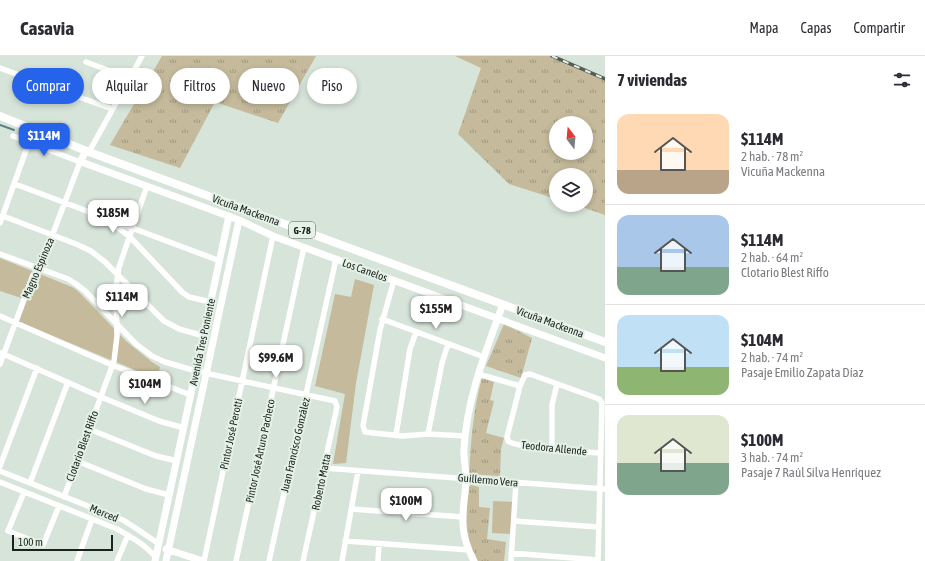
<!DOCTYPE html>
<html lang="es">
<meta charset="utf-8">
<style>
body{margin:0;font-family:"Asap Condensed",sans-serif;background:#f2f2f3;color:#2b2b33;height:100vh;display:flex;flex-direction:column;font-size:15px;white-space:nowrap}
*{box-sizing:border-box;margin:0}
p{font-size:13px;color:#7c7c81}
.icon{flex:none;width:22px;height:22px;fill:none;stroke:currentColor;stroke-width:2;stroke-linecap:round;stroke-linejoin:round}
.map{position:relative;flex:1;overflow:hidden}
.drawer{display:flex;flex-direction:column;background:#fff;width:320px}
.drawer>*{flex:none}
.guide{position:absolute;left:12px;top:12px;width:380px;height:36px;display:flex;gap:8px}
.needle{width:26px;rotate:344deg}
.tools{position:absolute;left:549px;top:60px;display:grid;gap:8px}
.tools a{display:grid;place-items:center;width:44px;height:44px;border-radius:50%;background:#fff;box-shadow:0 2px 6px #0003;font-size:20px}
.scale{position:absolute;left:12px;bottom:10px;width:101px;box-sizing:border-box;padding-left:4px;border:2px solid #1c211d;border-top:0;font-size:11px;line-height:14px;white-space:nowrap;color:#1c211d;-webkit-text-stroke:3px #e4f1e6;paint-order:stroke}
.price{position:absolute;translate:-50% -34px;padding:0 9px;border-radius:8px;background:#fff;color:#222;font-size:13px;line-height:26px;filter:drop-shadow(0 1px 2px #0008)}
.price::after{content:'';position:absolute;left:50%;top:24px;width:12px;height:9px;margin-left:-6px;background:inherit;clip-path:polygon(0 0,100% 0,50% 100%)}
.price.current{background:#2563eb;color:#fff}
ul{padding:0;list-style:none}
li{display:flex;align-items:center;gap:12px;height:100px;padding:0 12px}
li+li{border-top:1px solid #e1e1e2}
li span{display:grid;place-items:center;flex:none;width:112px;height:80px;border-radius:12px;color:#555}
li>.icon{margin-inline-start:auto}
span .icon{width:48px;height:48px;fill:#fffc;stroke-width:1}
li b{font-size:17px}
h2{display:flex;justify-content:space-between;align-items:center;height:48px;padding:0 12px;font-size:17px}
.pill{padding:0 14px;border-radius:18px;background:#fff;box-shadow:0 2px 6px #0003;font-size:14px;line-height:36px}
.pill.current{background:#2563eb;color:#fff}
header{display:flex;align-items:center;gap:24px;box-sizing:border-box;height:56px;padding:0 20px;background:#fff;border-bottom:1px solid #e1e1e2}
header strong{font-size:19px}
nav{display:flex;gap:22px;margin-inline-start:auto;font-size:14px}
main{display:flex;flex:1;min-height:0}
.map>svg:first-child{display:block}
.grass{fill:url(#grass-tufts);fill-rule:evenodd}
.park{fill:#c5ba9b}
.lines{fill:none;stroke-linecap:round;stroke-linejoin:round}
.stream{stroke:#588287;stroke-width:2}
.street{stroke:#fff;stroke-width:5.5}
.secondary{stroke:#fff;stroke-width:7}
.primary{stroke:#fff;stroke-width:8}
.rail-casing{stroke:#545b55;stroke-width:3.5}
.rail{stroke:#e4f1e6;stroke-width:2;stroke-dasharray:6;stroke-linecap:butt}
.labels{text-anchor:middle;stroke-width:4;stroke-linejoin:round;paint-order:stroke}
.shield{fill:#e4f1e6;stroke:#585f59;stroke-width:1}
.shield-label{font-size:10px;font-weight:bold;fill:#1c211d}
.street-label{font-size:11px;fill:#1c211d;stroke:#e4f1e6}
</style>
<header>
<strong>Casavia</strong>
<nav><a>Mapa</a><a>Capas</a><a>Compartir</a></nav>
</header>
<main>
<div class="map">
<svg width="605" height="505" viewBox="0 0 605 505">
<defs>
<pattern id="grass-tufts" width="24" height="20" patternUnits="userSpaceOnUse"><rect width="24" height="20" fill="#c5ba9b"/><path d="M3 7l-1-3M5 7V3M7 7l1-3M15 17l-1-3M17 17v-4M19 17l1-3" fill="none" stroke="#9f977e"/></pattern>
</defs>
<rect width="100%" height="100%" fill="#d7e4d9"/>
<path class="grass" d="M162,0H316L278,67L215,46L180,112L110,89Z
M455,0H550L605,24V159L576,149H586V119H556V143L509,128L458,78L481,12ZM556,67H586V97H556Z
M504,268L532,282L521,322L486,310Z
M482,322L494,326L490,344L494,345L486,377L504,382L501,393L500,420L469,418C471,386 473,353 482,322Z
M471,429L479,431V451L490,452L487,483L506,486L504,505H476L466,475L467,432Z"/>
<path class="park" d="M0,202L72,231L78,235L126,285L152,306L160,311L157,323L19,266L27,244L0,235Z
M355,223L374,229L356,327L346,407L333,408L345,338L315,330L335,238L351,241Z
M493,445L513,446L511,478L492,477Z"/>
<g class="lines">
<path class="stream" d="M0,69L14,74"/>
<path class="street" d="M86,6L129,22
M0,12L41,27
M65,36L112,53
M89,96L142,0
M15,128L220,205
M3,160L76,188L91,195L105,206L164,265L179,273L204,280
M0,167L29,86
M112,167L129,180L182,236L189,241L211,246
M0,198L68,223L76,228L85,235L136,288L152,300L165,306L196,315L335,345L337,351L303,505
M394,224L380,274L363,370L365,376L402,380L428,378L465,380
M102,253L117,249
M0,260L112,309L191,339
M382,263L484,301
M1,297L101,341L159,365L184,372
M0,308L33,219L40,212L80,106L13,80
M478,318L520,330
M89,373L156,400L177,405
M428,378L442,307L448,288
M396,379L410,293L416,276
M552,393V349L557,328
M77,405L146,433L169,439
M0,410L37,312
M324,412L605,433
M0,415L123,464L134,471L159,488
M0,426L117,473C131,481 146,489 156,502
M30,427L68,326
M24,436L8,475L43,489L59,450
M64,441L114,305L117,280L116,231L119,211L147,130
M351,453L463,461
M514,465L599,471
M345,485L469,494
M511,497L598,504
M77,505L92,463
M117,505L128,479
M204,505L273,180
M236,505L304,191
M269,505L336,203
M342,505L358,415
M378,505L379,488
M511,505L516,427
M598,505L602,347L599,343L530,318L525,319L520,330L507,381L508,385C518,393 584,396 601,397"/>
<path class="secondary" d="M86,95L80,106L84,107L239,164L273,180L605,302
M166,493L203,505
M155,505L229,160
M166,505L239,164
M474,505C467,492 462,476 463,461C463,448 466,435 466,422C466,412 463,402 464,392C467,341 486,295 503,248"/>
<path class="primary" d="M0,60L89,96L605,286"/>
<g class="rail-casing">
<path id="rail" d="M552,0L605,23"/>
</g>
<use href="#rail" class="rail"/>
</g>
<g class="labels">
<rect class="shield" x="289" y="166" width="26" height="16" rx="3"/>
<g class="shield-label">
<text x="302" y="178">G-78</text>
</g>
<g class="street-label">
<text transform="translate(246 154) rotate(20)" y="4">Vicuña Mackenna</text>
<text transform="translate(38 212) rotate(-67)" y="4">Magno Espinoza</text>
<text transform="translate(365 214) rotate(20)" y="4">Los Canelos</text>
<text transform="translate(550 266) rotate(20)" y="4">Vicuña Mackenna</text>
<text transform="translate(202 286) rotate(-78)" y="4">Avenida Tres Poniente</text>
<text transform="translate(231 378) rotate(-78)" y="4">Pintor José Perotti</text>
<text transform="translate(295 389) rotate(-77)" y="4">Juan Francisco González</text>
<text transform="translate(82 390) rotate(-70)" y="4">Clotario Blest Riffo</text>
<text transform="translate(554 392) rotate(6)" y="4">Teodora Allende</text>
<text transform="translate(260 395) rotate(-78)" y="4">Pintor José Arturo Pacheco</text>
<text transform="translate(488 424) rotate(5)" y="4">Guillermo Vera</text>
<text transform="translate(321 426) rotate(-78)" y="4">Roberto Matta</text>
<text transform="translate(104 457) rotate(22)" y="4">Merced</text>
</g>
</g>
</svg>
<div class="tools">
<a><svg class="needle" viewBox="-14 -14 28 28"><path d="M0-13l5 13h-10z" fill="#e53935"/><path d="M0 13l5-13h-10z" fill="#7c7c81"/></svg></a>
<a><svg class="icon" aria-label="layers" viewBox="0 0 24 24"><path d="M12 4l9 5-9 5-9-5zM3 14l9 5 9-5"/></svg></a>
</div>
<div class="scale">100 m</div>
<b class="price current" style="left:44px;top:101px">$114M</b>
<b class="price" style="left:113px;top:178px">$185M</b>
<b class="price" style="left:122px;top:262px">$114M</b>
<b class="price" style="left:436px;top:274px">$155M</b>
<b class="price" style="left:276px;top:323px">$99.6M</b>
<b class="price" style="left:145px;top:349px">$104M</b>
<b class="price" style="left:406px;top:466px">$100M</b>
<div class="guide">
<a class="pill current">Comprar</a>
<a class="pill">Alquilar</a>
<a class="pill">Filtros</a>
<a class="pill">Nuevo</a>
<a class="pill">Piso</a>
</div>
</div>
<section class="drawer">
<h2>7 viviendas<svg class="icon" aria-label="filters" viewBox="0 0 24 24"><path d="M4 7h16M4 17h16"/><circle cx="9" cy="7" r="2"/><circle cx="15" cy="17" r="2"/></svg></h2>
<ul>
<li><span style="background:linear-gradient(#ffd9b3 70%,#b9a48a 0)"><svg class="icon" aria-label="home" viewBox="0 0 24 24"><path d="M3 11l9-7 9 7M6 9v11h12V9"/></svg></span><div><b>$114M</b><p>2 hab. · 78 m²</p><p>Vicuña Mackenna</p></div></li>
<li><span style="background:linear-gradient(#a9c7e8 65%,#7fa58c 0)"><svg class="icon" aria-label="home" viewBox="0 0 24 24"><path d="M3 11l9-7 9 7M6 9v11h12V9"/></svg></span><div><b>$114M</b><p>2 hab. · 64 m²</p><p>Clotario Blest Riffo</p></div></li>
<li><span style="background:linear-gradient(#bfe0f5 65%,#8fb573 0)"><svg class="icon" aria-label="home" viewBox="0 0 24 24"><path d="M3 11l9-7 9 7M6 9v11h12V9"/></svg></span><div><b>$104M</b><p>2 hab. · 74 m²</p><p>Pasaje Emilio Zapata Díaz</p></div></li>
<li><span style="background:linear-gradient(#dfe7d0 60%,#7fa58c 0)"><svg class="icon" aria-label="home" viewBox="0 0 24 24"><path d="M3 11l9-7 9 7M6 9v11h12V9"/></svg></span><div><b>$100M</b><p>3 hab. · 74 m²</p><p>Pasaje 7 Raúl Silva Henríquez</p></div></li>
</ul>
</section>
</main>
